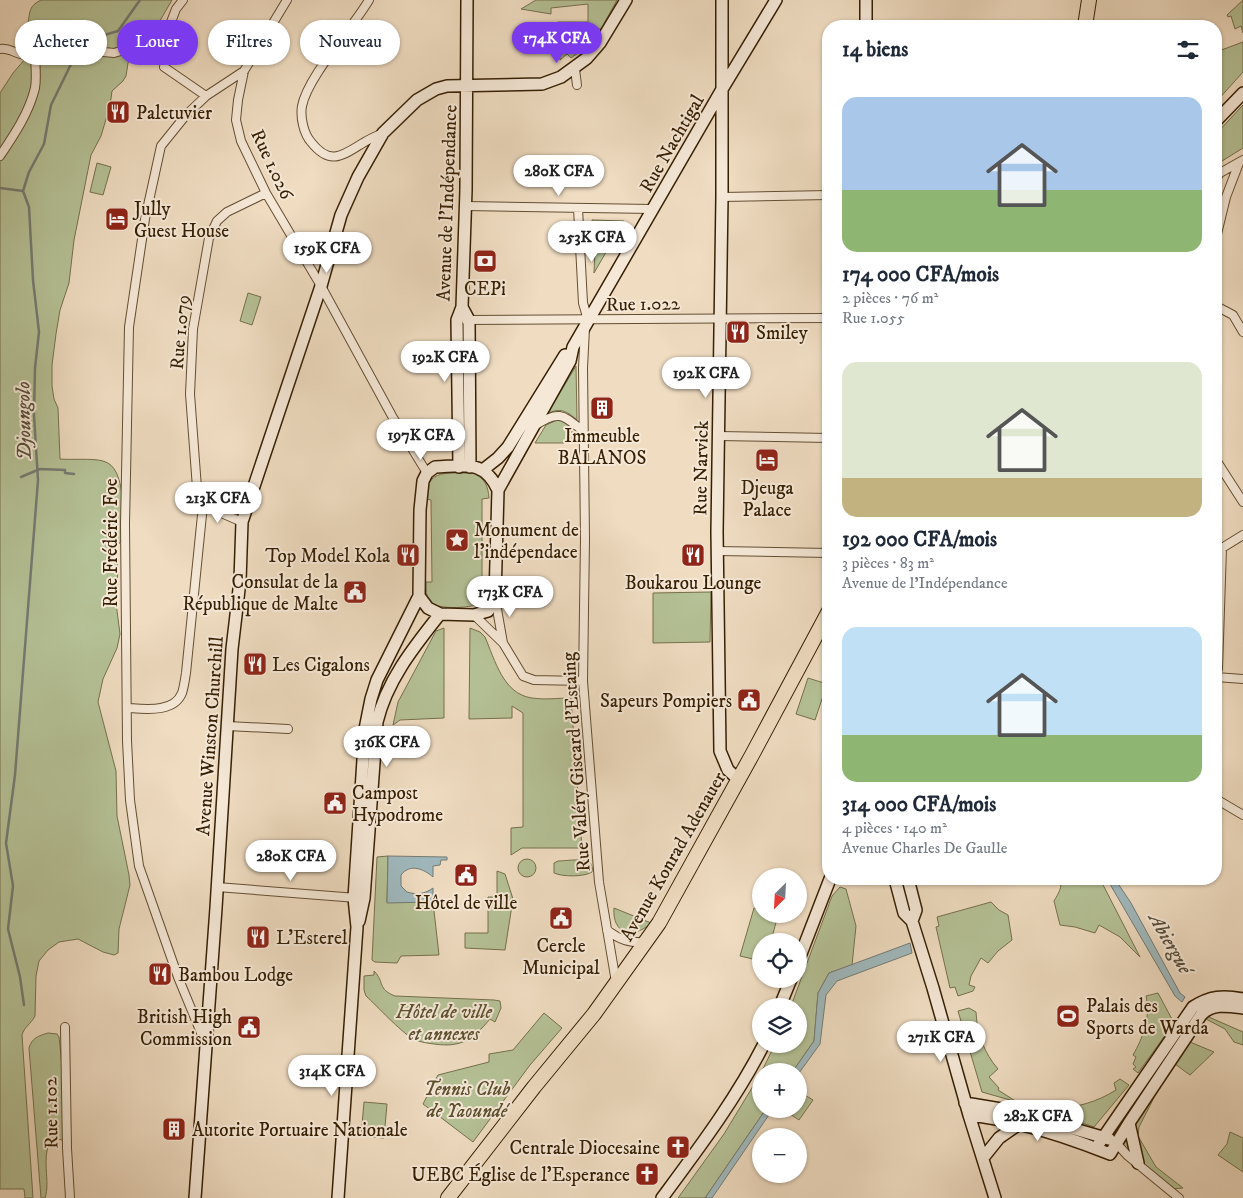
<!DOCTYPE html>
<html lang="fr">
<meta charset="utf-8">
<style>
body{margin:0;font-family:"IM FELL DW Pica",serif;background:#f2f2f3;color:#1f2937;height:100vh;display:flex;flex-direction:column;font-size:19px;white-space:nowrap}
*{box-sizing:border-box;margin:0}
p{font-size:16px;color:#747a83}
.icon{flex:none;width:28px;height:28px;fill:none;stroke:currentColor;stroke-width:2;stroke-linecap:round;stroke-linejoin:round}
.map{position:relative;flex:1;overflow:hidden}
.panel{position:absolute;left:822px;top:20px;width:400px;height:865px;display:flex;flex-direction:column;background:#fff;border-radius:20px;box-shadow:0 1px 4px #0004}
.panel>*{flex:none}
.banner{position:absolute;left:15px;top:20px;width:475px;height:45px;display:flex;gap:10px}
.needle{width:32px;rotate:204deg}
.controls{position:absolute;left:752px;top:868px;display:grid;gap:10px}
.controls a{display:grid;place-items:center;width:55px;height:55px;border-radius:50%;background:#fff;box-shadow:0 1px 4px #0004;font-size:25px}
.price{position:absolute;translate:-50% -42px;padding:0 11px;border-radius:18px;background:#fff;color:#222;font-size:16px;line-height:32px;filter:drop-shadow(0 1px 2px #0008)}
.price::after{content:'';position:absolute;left:50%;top:30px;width:15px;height:11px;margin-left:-8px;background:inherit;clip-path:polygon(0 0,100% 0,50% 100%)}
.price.current{background:#7c3aed;color:#fff}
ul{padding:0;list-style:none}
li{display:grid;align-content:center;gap:10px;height:265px;padding:0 20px}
li span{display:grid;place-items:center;height:155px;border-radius:15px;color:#555}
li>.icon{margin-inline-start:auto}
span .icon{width:90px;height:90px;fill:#fffc;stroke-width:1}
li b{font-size:21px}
h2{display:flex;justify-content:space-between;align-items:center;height:60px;padding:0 20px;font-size:21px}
.tag{padding:0 18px;border-radius:22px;background:#fff;box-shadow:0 1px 4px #0004;font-size:18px;line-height:45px}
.tag.current{background:#7c3aed;color:#fff}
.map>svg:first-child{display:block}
.green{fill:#b5c196;stroke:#76704c}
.water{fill:#9fb9be;stroke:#757b73}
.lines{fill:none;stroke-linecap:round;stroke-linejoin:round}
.stream{stroke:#757b73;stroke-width:2.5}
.street-casing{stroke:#644e32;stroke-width:10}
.secondary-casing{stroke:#361f03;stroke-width:14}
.highway-casing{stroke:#361f03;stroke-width:16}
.street{stroke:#f5e8d7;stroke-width:8}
.secondary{stroke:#f5e8d7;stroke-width:11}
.highway{stroke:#efdcc1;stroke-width:14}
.labels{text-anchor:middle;stroke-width:4;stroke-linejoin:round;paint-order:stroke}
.poi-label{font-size:19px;fill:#361f03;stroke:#f5e8d7;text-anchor:start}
.street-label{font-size:19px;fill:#361f03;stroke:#f5e8d7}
.park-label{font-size:19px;font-style:italic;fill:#5c502f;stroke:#f5e8d7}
.water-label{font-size:20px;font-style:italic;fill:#564d3b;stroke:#f5e8d7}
</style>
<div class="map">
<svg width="1243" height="1198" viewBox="0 0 1243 1198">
<rect width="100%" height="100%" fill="#efdcc1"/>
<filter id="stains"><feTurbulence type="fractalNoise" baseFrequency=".004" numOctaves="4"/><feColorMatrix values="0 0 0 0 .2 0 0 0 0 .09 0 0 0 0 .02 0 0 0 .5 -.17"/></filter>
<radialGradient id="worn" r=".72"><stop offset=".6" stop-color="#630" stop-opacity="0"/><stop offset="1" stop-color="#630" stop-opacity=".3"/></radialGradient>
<path class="green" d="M41,0H172L154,31L132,55L128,63L126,76L123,81L112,91L110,106L101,136L91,155L74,240L69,283L60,310L56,334L52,365V386L54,399L58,408L60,459C72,460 92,458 103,461C128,467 122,520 122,539C119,547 108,549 112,560L117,562L118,569L116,603L120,634L117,648L103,679L98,702L116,771L117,816L129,875L130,885L119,929L118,953L114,955L103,952L78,939L59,942L48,950L39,961L36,976L35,1016C31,1024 24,1027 22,1035L33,1198H25L24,1189H0V93L13,73L32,51L29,37L36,31L28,23C30,11 29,6 41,0Z
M536,0H617L601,29L588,27L559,29L555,27L556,23L558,22H588V4L551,8V14L521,9Z
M1243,0V33L1241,26L1235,29L1231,16L1228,17L1227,15Z
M567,34L597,36L592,43L571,58L567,54L560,60C559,50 556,39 567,34Z
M1243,42V72L1216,102V52Z
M1243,105V148L1222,161L1216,169V134Z
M97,163L111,167L103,195L90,192Z
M592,220L624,221L594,273L595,248Z
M248,293L261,297L252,325L240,321Z
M576,366L577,420C567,411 559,407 547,414Z
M557,420C570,420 573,432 574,443H535L546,425Z
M473,473C485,478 488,486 489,498L482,499V582H488C488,588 488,596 483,601C476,609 437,610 430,602C426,597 426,589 426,582H432L431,500L426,499C426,467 449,474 473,473Z
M711,592L710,642L653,643V593Z
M444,628V718L400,720L393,725L398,702L436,631Z
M470,628L480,632L485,637C495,660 503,694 532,698C545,700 559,698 571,698L582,848H522L511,855V828L523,827V713L512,706V718L469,719Z
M808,678L827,684L815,720L796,714Z
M388,856L387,902H433L439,955L401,956L397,963L375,962L372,960L377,857Z
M518 868a9 9 0 1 1 18 0a9 9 0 1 1-18 0Z
M558,861C568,861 596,855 592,872C584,877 563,877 554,873V863Z
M497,871L505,874L513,899L505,950L465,948V933H488V897H497Z
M1060,879H1100L1140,957L1120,937L1099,925L1095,933L1075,927L1060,925L1054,901C1058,894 1063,887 1060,879Z
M840,887L846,889L856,926L852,965L829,973L818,993L814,1041L793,1071H762L775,1044H799V1006H791L832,896Z
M991,902L999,910L1008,915L1012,940L998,951L988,963L981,958L971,976L969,985L975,987L973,991L958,996L955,987L950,988L936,927L939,926L937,917Z
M614,908L651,923C633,940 612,934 614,908Z
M754,908L761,910V914L778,915L771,941H761V961L740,956Z
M374,971C385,982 377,989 395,996L494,1000L500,1001L501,1008L495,1022L490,1019C473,1039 462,1048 434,1044C426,1043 419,1042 412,1038C401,1032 377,1006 366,996L364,990V976L374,975Z
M1158,993L1174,1023L1138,1073L1133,1069L1136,1067L1133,1064L1136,1057L1133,1055C1143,1038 1151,1016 1146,996Z
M969,1008L976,1012C977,1033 984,1053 998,1069L989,1077L999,1088L998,1090L1017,1102L982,1092L958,1011Z
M544,1013L562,1028L530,1065L473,1142L423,1104L438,1075L489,1062V1054L513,1050Z
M1202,1014L1243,1032V1045L1234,1042L1225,1029L1204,1018L1190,1037V1042L1214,1052L1190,1075L1175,1064L1162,1082L1139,1127L1138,1136L1156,1167L1183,1188L1170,1189L1117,1144Z
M48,1033L57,1034L59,1037L62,1066L64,1137L62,1140L52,1138C40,1157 51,1181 45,1198H41L29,1048C32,1038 38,1036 48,1033Z
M761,1073V1109H766L705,1198H678L724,1134Z
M1120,1079L1129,1085L1094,1127L1042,1109L1047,1101L1054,1102L1056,1109C1078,1107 1097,1102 1116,1090L1114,1083Z
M800,1092L813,1100L799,1120L787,1112L789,1109H799V1094Z
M364,1102L387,1104L384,1138L361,1136Z
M1230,1132L1243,1138V1172L1218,1155L1227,1144Z"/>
<path class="water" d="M388,856L447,857V860H441L440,865L433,866V877C424,869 410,863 401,875V886L407,892C417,895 425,894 433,888V902L387,903Z
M1107,879H1115L1131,903L1180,993L1185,997L1182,1002L1175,996Z
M910,943L912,953L837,981L826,995L820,1044L799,1073V1071H793L814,1041L818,993L829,973Z
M766,1109H773L712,1198H705Z"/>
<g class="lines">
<path class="stream" d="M0,188L23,191
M21,477L40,469L65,470V473L74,474
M24,1005L20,977L8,929L13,886L6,843L15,775L38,480L34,415L35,368L39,332L33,280L29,207L23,191L29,172L44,144L51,105L77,52L94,38L118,31L140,0"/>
<g class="street-casing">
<path id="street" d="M287,0L244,71L238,100L236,120L241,141L266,193L321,286L392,416L427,473
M369,0C352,29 308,76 302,106C300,118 304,134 311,142C330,166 342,156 363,143C369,139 376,136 383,133
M0,49C12,47 22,60 34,53C49,44 57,21 77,28L85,44L92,48L104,52L114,53L134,47H149L161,42L166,35L176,9L183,0
M164,67L206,96
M575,69L577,85
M0,156C14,135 29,113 35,88C37,77 35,64 35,53
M1216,179L1220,173L1243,160
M722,197L829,195
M466,206L652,209
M578,208L583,303L588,320
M1216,238L1226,197L1239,163
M1216,306L1233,315L1243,332
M466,320L829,318
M585,328L583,368L585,539L583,681L599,882L616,982
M536,425C560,409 564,416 583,431
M718,436L829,438
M1216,460L1243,502
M203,505L242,522
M717,551L829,553
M495,598L503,643
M474,615L503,643L523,676L534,680L583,681
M1218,669L1222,548L1243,535
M1216,677L1243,679
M128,708C145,709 174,713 182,693C184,687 185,679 186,673L203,505L197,488L190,394L193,329L209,238L217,221L227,212L266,193
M228,726L288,729
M1216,799L1243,815
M217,887L357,898
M607,930C620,940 629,943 646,942
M65,1027L67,1148L70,1198
M204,1040L178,977L139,866L130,800L127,741L125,524L129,327L145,219L161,146L186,115L206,96L244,71
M1117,1144L1128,1156L1179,1198"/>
</g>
<g class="secondary-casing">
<path id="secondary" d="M722,0V197L717,532L720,751L728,770L739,780
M866,0V26
M1216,121L1243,93
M462,307L469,320L470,467
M435,467C464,466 484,459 498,490L495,597L488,611L474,615L440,614L428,608L419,596L420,510L423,481L427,473Z
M459,467L457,320L462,307L466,190L467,0
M484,469L498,458L508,447L565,355
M498,490L570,361L573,347L721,91L776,0
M895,879L904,913L912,921L933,988L969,1115L995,1198
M908,879L916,910L912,921
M359,921L364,898L377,722C387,680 414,647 440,614
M799,959L830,879
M780,1006L791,979
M965,1103L1013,1111L1109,1139
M969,1115C1017,1120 1065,1136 1110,1154L1129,1123L1201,1015C1212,1003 1228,1006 1243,1008
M1129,1123L1138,1163
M1096,1148L1193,1007C1210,996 1223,995 1243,999
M983,1158L999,1138L1019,1124
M195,1198L216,908L232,649L240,581L242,522L321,286L341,215L358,177L383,133L417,100L436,89L447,86L542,84L561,77L587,58L600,43L626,0
M338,1198L357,927L354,898L365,729L371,699L377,680L419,596
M662,1198C699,1148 736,1099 764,1044"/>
</g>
<g class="highway-casing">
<path id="highway" d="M1085,26L1089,0
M448,1198L534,1087L594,1014L659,923L752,755L829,611"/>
</g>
<use href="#street" class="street"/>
<use href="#secondary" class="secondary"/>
<use href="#highway" class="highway"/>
</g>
<defs>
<g id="restaurant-square" transform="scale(1.25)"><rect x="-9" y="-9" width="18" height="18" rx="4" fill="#8f2418" stroke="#f5e8d7"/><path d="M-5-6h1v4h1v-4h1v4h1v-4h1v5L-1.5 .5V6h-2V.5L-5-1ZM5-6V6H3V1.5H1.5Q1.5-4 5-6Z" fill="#fff"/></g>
<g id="hotel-square" transform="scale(1.25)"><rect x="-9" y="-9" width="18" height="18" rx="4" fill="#8f2418" stroke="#f5e8d7"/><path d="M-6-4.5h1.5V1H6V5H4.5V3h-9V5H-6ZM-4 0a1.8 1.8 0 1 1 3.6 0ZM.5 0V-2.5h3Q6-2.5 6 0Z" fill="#fff"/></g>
<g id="bank-square" transform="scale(1.25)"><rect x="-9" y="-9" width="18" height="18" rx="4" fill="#8f2418" stroke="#f5e8d7"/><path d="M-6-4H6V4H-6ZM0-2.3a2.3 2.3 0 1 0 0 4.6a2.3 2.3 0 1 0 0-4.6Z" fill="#fff"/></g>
<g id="building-square" transform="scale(1.25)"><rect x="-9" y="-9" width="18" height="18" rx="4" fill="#8f2418" stroke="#f5e8d7"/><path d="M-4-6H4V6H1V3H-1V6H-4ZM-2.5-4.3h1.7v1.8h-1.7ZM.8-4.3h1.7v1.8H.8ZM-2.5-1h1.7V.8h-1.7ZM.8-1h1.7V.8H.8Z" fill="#fff"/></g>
<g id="sight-square" transform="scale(1.25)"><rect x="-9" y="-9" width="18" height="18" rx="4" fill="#8f2418" stroke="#f5e8d7"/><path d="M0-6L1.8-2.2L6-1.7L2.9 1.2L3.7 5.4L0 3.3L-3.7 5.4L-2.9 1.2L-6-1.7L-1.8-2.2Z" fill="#fff"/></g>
<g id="civic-square" transform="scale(1.25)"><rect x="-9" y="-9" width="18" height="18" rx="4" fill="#8f2418" stroke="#f5e8d7"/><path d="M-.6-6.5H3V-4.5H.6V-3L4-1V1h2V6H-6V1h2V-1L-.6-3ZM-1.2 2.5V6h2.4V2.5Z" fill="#fff"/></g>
<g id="stadium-square" transform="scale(1.25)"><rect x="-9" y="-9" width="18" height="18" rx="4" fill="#8f2418" stroke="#f5e8d7"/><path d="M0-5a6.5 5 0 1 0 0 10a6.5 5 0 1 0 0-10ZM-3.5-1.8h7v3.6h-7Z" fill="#fff"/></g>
<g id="church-square" transform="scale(1.25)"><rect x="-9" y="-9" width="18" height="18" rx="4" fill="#8f2418" stroke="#f5e8d7"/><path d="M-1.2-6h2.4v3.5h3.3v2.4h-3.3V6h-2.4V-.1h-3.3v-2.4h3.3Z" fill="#fff"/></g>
</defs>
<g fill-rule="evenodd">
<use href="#restaurant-square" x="118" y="112"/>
<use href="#hotel-square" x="117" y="219"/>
<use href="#bank-square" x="485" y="261"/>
<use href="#restaurant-square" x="738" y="332"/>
<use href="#building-square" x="602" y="408"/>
<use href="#hotel-square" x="767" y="460"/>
<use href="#sight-square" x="457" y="540"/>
<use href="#restaurant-square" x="408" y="555"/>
<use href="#restaurant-square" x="693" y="555"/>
<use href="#civic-square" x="355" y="592"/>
<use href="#restaurant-square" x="255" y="664"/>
<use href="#civic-square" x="749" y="700"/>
<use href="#civic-square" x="335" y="803"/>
<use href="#civic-square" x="466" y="875"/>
<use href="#civic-square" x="561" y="918"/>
<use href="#restaurant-square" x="258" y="937"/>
<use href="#restaurant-square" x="160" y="974"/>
<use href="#stadium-square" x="1068" y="1016"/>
<use href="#civic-square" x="249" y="1027"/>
<use href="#building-square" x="174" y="1129"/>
<use href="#church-square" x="678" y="1147"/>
<use href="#church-square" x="647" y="1174"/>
</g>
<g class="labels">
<g class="poi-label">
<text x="136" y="119">Paletuvier</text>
<text x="134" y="215">Jully<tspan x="134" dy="22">Guest House</tspan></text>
<text x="485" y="295" text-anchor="middle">CEPi</text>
<text x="756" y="339">Smiley</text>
<text x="602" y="442" text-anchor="middle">Immeuble<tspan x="602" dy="22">BALANOS</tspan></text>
<text x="767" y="494" text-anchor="middle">Djeuga<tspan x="767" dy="22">Palace</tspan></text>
<text x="474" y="536">Monument de<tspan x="474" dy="22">l'indépendace</tspan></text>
<text x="390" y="562" text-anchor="end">Top Model Kola</text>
<text x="338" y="588" text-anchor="end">Consulat de la<tspan x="338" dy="22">République de Malte</tspan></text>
<text x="693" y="589" text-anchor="middle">Boukarou Lounge</text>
<text x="272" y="671">Les Cigalons</text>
<text x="732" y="707" text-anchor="end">Sapeurs Pompiers</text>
<text x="352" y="799">Campost<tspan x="352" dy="22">Hypodrome</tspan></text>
<text x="466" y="909" text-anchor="middle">Hôtel de ville</text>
<text x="276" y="944">L'Esterel</text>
<text x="561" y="952" text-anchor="middle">Cercle<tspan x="561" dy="22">Municipal</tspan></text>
<text x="178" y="981">Bambou Lodge</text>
<text x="1086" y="1012">Palais des<tspan x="1086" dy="22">Sports de Warda</tspan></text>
<text x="232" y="1023" text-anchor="end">British High<tspan x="232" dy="22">Commission</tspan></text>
<text x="192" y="1136">Autorite Portuaire Nationale</text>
<text x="660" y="1154" text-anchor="end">Centrale Diocesaine</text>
<text x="630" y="1181" text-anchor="end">UEBC Église de l'Esperance</text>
</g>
<g class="street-label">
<text transform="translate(671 143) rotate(-60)" y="7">Rue Nachtigal</text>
<text transform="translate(273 164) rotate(65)" y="7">Rue 1.026</text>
<text transform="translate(446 203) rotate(-88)" y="7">Avenue de l'Indépendance</text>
<text transform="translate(643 303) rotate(-1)" y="7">Rue 1.022</text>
<text transform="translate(179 332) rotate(-85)" y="7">Rue 1.079</text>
<text transform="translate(700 468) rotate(-89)" y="7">Rue Narvick</text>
<text transform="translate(110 543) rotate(-90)" y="7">Rue Frédéric Foe</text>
<text transform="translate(209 736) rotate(-86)" y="7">Avenue Winston Churchill</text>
<text transform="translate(575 762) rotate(-94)" y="7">Rue Valéry Giscard d'Estaing</text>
<text transform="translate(672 856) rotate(-60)" y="7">Avenue Konrad Adenauer</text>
<text transform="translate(50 1113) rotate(-91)" y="7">Rue 1.102</text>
</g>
<g class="park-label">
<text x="444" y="1018">Hôtel de ville<tspan x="444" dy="22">et annexes</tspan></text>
<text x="467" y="1095">Tennis Club<tspan x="467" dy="22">de Yaoundé</tspan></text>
</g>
<g class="water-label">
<text transform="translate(23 421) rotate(-91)" y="7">Djoungolo</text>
<text transform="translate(1171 943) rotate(60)" y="7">Abiergué</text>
</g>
</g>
<rect width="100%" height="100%" filter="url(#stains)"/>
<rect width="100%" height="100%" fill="url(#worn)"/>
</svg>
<div class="controls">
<a><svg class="needle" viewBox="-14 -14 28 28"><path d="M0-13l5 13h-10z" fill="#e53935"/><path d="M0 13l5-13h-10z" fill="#747a83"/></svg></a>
<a><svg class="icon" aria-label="locate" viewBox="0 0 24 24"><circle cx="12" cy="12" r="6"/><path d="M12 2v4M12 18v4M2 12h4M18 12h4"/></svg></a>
<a><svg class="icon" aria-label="layers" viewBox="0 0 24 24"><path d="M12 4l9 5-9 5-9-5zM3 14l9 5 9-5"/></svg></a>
<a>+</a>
<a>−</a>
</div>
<b class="price current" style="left:557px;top:64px">174K CFA</b>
<b class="price" style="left:559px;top:197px">280K CFA</b>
<b class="price" style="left:592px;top:263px">253K CFA</b>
<b class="price" style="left:327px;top:274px">159K CFA</b>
<b class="price" style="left:445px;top:383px">192K CFA</b>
<b class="price" style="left:706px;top:399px">192K CFA</b>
<b class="price" style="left:421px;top:461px">197K CFA</b>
<b class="price" style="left:218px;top:524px">213K CFA</b>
<b class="price" style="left:510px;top:618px">173K CFA</b>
<b class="price" style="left:387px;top:768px">316K CFA</b>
<b class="price" style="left:291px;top:882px">280K CFA</b>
<b class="price" style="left:941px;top:1063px">271K CFA</b>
<b class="price" style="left:332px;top:1097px">314K CFA</b>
<b class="price" style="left:1038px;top:1142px">282K CFA</b>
<div class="banner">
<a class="tag">Acheter</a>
<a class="tag current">Louer</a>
<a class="tag">Filtres</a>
<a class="tag">Nouveau</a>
</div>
<section class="panel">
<h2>14 biens<svg class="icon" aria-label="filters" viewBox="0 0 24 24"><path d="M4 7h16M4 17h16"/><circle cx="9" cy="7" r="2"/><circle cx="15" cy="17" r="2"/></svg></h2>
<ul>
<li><span style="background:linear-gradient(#a9c7e8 60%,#8fb573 0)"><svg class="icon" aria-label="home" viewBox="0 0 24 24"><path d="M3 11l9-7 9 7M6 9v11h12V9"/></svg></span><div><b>174 000 CFA/mois</b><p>2 pièces · 76 m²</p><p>Rue 1.055</p></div></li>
<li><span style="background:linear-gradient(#dfe7d0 75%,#c2b280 0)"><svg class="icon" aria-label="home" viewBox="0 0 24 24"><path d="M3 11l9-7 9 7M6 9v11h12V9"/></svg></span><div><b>192 000 CFA/mois</b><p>3 pièces · 83 m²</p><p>Avenue de l'Indépendance</p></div></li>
<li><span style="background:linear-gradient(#bfe0f5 70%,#8fb573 0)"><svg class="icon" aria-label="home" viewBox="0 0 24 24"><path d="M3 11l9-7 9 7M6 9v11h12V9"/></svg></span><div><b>314 000 CFA/mois</b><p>4 pièces · 140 m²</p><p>Avenue Charles De Gaulle</p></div></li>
</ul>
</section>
</div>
